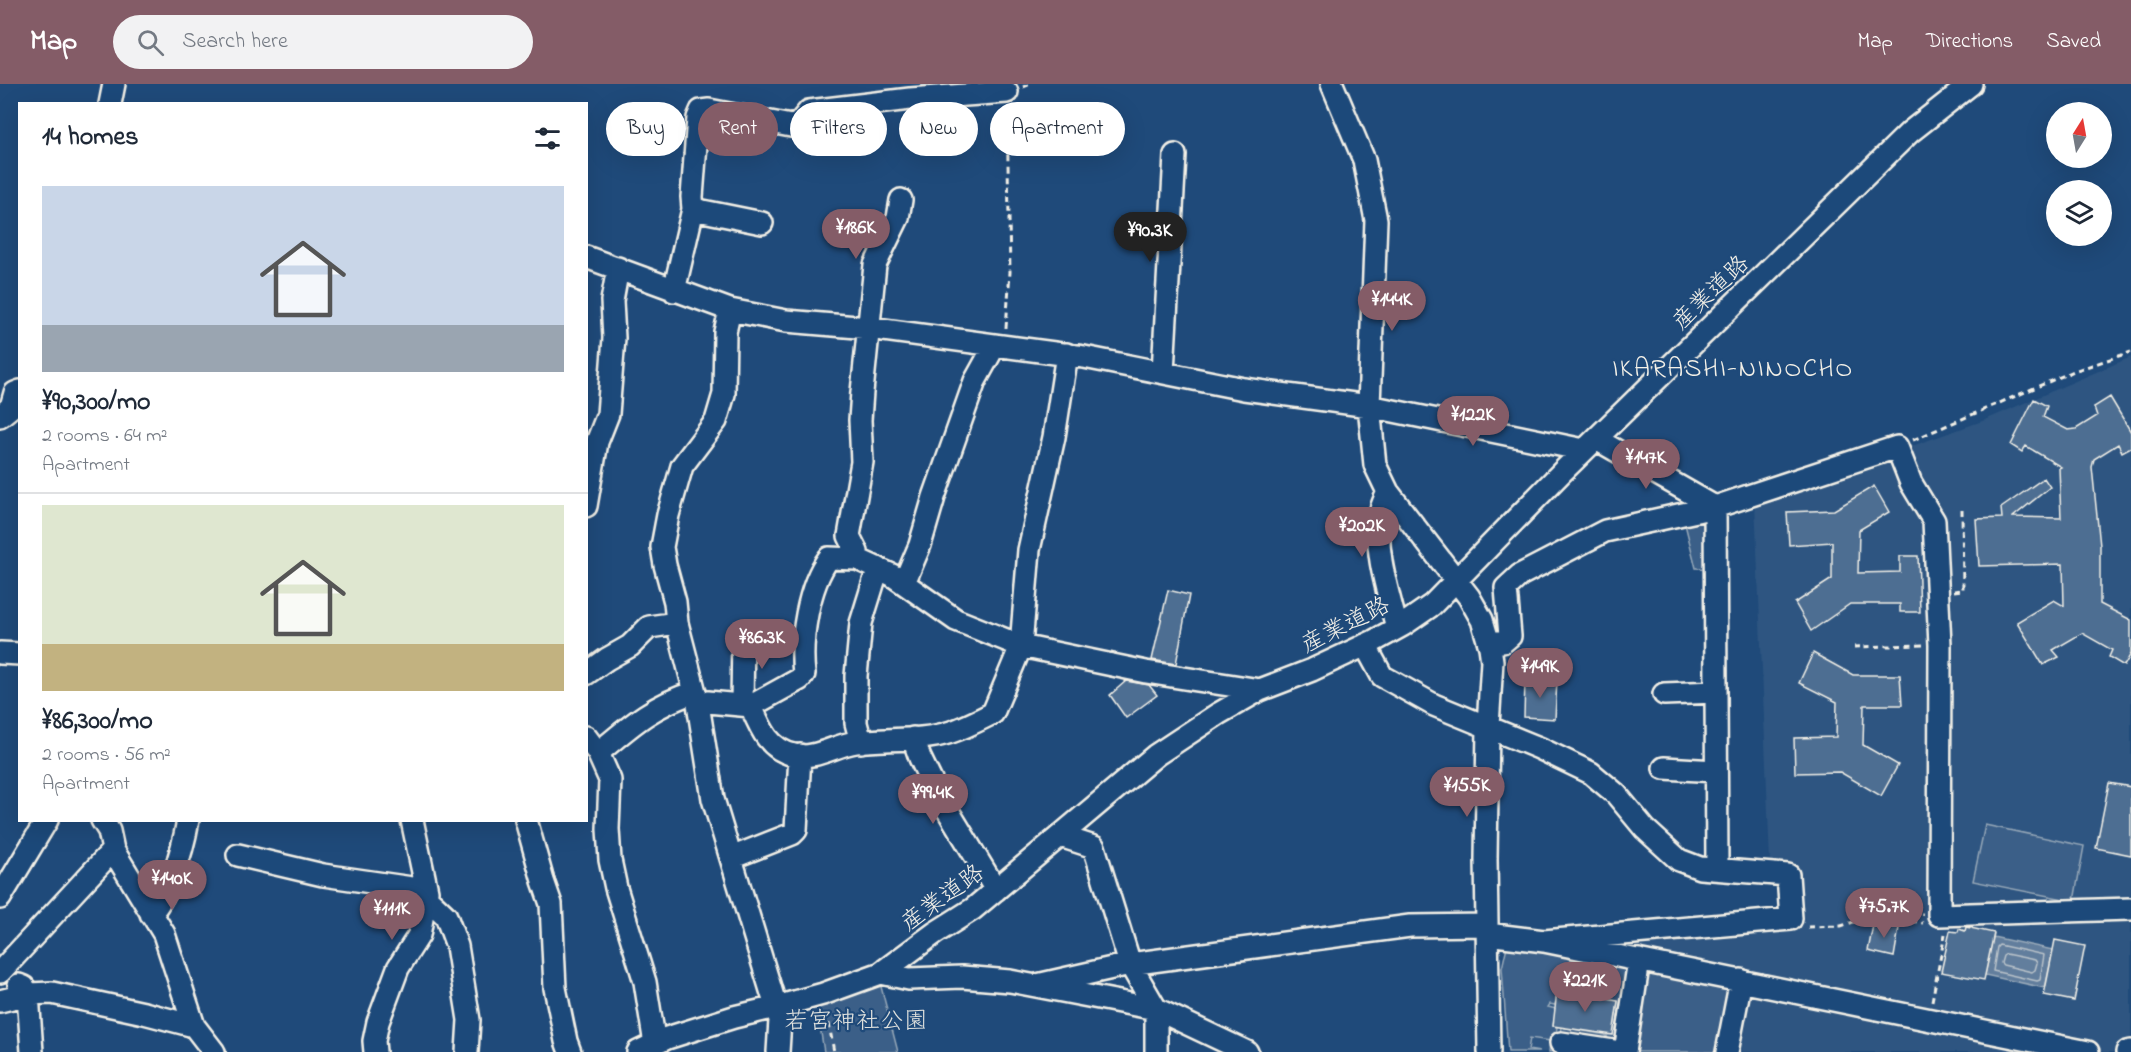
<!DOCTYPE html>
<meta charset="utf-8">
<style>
body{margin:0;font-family:"Indie Flower","Klee One",sans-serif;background:#f2f2f3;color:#1f2937;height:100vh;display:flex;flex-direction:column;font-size:22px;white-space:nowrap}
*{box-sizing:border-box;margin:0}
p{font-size:20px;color:#747a83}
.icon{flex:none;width:33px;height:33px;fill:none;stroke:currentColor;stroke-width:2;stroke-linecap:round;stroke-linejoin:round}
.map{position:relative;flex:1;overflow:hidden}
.side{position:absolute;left:18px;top:18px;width:570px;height:720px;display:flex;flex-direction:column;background:#fff;border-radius:0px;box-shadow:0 6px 24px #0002}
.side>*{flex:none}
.guide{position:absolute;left:606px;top:18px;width:570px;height:54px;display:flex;gap:12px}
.needle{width:39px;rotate:11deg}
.fabs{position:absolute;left:2046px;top:18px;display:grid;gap:12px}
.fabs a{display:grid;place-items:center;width:66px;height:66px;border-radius:50%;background:#fff;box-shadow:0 6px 24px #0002;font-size:30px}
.price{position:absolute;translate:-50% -51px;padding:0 14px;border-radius:21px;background:#845c67;color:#fff;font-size:20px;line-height:39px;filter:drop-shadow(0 2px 3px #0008)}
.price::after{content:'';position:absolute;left:50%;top:36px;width:18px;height:14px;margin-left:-9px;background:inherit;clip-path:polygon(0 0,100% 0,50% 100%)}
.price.selected{background:#222;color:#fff}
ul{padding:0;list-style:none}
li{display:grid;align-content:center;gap:12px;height:318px;padding:0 24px}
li+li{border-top:2px solid #e0e1e3}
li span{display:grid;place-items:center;height:186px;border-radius:0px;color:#555}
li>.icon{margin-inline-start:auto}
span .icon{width:108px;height:108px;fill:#fffc;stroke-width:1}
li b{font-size:26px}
h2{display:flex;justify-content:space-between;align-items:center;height:72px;padding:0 24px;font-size:26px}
.tag{padding:0 21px;border-radius:27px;background:#fff;box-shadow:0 6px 24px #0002;font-size:21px;line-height:54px}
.tag.selected{background:#845c67;color:#fff}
header{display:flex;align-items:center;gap:36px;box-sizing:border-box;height:84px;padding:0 30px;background:#845c67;color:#fff}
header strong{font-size:28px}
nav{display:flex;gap:33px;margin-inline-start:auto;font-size:21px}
.search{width:420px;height:54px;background:#f2f2f3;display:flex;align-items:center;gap:15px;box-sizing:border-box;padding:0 21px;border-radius:33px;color:#747a83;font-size:22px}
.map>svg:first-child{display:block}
.built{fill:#2d5581}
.green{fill:#3a5f88;stroke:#97a8b8;stroke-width:1.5;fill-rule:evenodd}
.water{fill:#627e9d;stroke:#9cacbb;stroke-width:1.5}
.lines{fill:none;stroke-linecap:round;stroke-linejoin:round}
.shore{stroke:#bac3ca;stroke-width:1.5}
.building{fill:#4d6e92;stroke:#f4f1e8;stroke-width:1.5}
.minor-casing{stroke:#f4f1e8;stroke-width:26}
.path{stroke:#f4f1e8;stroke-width:3;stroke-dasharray:6 4.5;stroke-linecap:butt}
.minor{stroke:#1f4a7a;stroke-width:21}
.labels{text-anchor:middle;stroke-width:4.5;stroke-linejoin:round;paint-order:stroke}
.street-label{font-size:24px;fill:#f4f1e8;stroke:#1f4a7a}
.park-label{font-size:24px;fill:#e1e2de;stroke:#1f4a7a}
.neighbourhood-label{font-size:26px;letter-spacing:1.5px;fill:#f4f1e8;stroke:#1f4a7a}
</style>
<header>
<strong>Map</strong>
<div class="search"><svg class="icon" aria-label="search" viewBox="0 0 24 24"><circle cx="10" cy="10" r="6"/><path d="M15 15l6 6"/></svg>Search here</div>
<nav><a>Map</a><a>Directions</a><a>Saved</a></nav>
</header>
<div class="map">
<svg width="2131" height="968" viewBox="0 0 2131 968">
<rect width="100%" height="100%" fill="#1f4a7a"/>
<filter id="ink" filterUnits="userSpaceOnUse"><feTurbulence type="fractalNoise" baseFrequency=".0167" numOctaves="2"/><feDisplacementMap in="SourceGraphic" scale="12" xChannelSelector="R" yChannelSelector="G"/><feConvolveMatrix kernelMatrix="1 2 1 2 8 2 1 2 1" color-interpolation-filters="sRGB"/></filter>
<g filter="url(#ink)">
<path class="built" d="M2131,273V968H1508L1502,884L1504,871L1798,841L1792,782L1770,778L1755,418L1985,336Z"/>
<path class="green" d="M1707,428L1711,485L1696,484L1683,432Z
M1985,741L2084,762L2074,817L1973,797Z
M1517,859L1729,901L1721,968H1549L1550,957L1530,954L1528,966L1540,968H1508L1502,884L1507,862ZM1558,907L1618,917L1613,951H1608L1606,954V951L1561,943L1560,949H1556L1557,943L1553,942L1556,925L1548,923L1550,920L1555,921Z
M879,895L898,968H824L816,916Z"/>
<path class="water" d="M1993,853L2053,866L2045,904L1985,891Z"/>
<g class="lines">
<path class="shore" d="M1999,861L2044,871L2040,896L2037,897L1993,887L1997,863Z
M2006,870L2035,876L2037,879L2035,886L2032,888L2003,881L2001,879L2003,872Z"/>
</g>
<path class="building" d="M2110,313L2131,348V363L2122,368L2118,360L2094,375L2092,383L2100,462V520L2131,536V570L2124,582L2109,573L2112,566L2082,549L2053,566L2059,573L2043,581L2017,538L2054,516L2064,522L2063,480L1979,482L1976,435L2002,434L2001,424L2044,394L2050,403L2013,433L2061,434L2059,384L2061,383L2026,362L2022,368L2011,361L2034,315L2047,322L2043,333L2068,346L2076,345L2097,332L2094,323Z
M1874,402L1889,428L1859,446L1858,489L1900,488V472H1918L1920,528H1900V520H1850L1811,547L1795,519L1832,495V458L1789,461L1787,428L1834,426Z
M1168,506L1189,511L1176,580L1152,576Z
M1813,569L1853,591H1900L1902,621H1864L1863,661L1898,681L1881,712L1840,688L1795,689L1794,654L1836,653L1837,618L1799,599Z
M1525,595L1557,596L1555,635L1524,633Z
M1126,597L1149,601L1157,611L1126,634L1110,611Z
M2109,699L2131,703V771L2096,764Z
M1900,838L1894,873L1868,867L1873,841Z
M1966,843L1994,849L1984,896L1941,888L1950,847L1958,848L1959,845L1965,847Z
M2055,856L2085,862L2074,917L2044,911Z
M1557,907L1618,917L1613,951L1553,942Z"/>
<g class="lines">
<g class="minor-casing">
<path id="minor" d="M1332,0L1364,76L1376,136L1369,322L1375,381L1388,408L1469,513L1482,536L1490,563L1492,577L1488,642L1486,775L1489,968
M110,20L114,0
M693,125L762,139
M586,173L730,226L786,237L869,244L1084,273L1244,305L1369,322L1584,366
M674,207L693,125L692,113L698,34L701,27L709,26L791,42L799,39L809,27L910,15L1007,8
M730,226L725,248L724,310L716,337L682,382L668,431L662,463L665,481L675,518L677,539L698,620L713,715L780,936L778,968
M1163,288L1175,71
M0,332L11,323L15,309L20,307
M1596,355L1715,423L1717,785
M1388,408C1385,415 1381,422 1380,430C1374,467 1388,508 1397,544
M586,422L597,358L608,330L614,254L612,217L618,184
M857,475V468L849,452L862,378L860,336L862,308L875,181L898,134L901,116
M904,499L920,461L934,413L975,297L995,261
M1489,558H1503L1510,552L1506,504L1520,491L1605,447L1715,423L1897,363L1911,399L1934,437L1940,561L1939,831L2131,825
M1365,561L1382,592L1434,621L1539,664L1591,689L1616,710L1645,745L1679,776L1700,784L1788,791L1791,835L1544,857
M0,569L20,570
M586,590L607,575L630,562L649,543L677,539
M1664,610L1716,608
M698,620L708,618L751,622L800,595L804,590C800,556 808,502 829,474L857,475L892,491L956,536L1021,562L1146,588L1260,606
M742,621L743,550
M751,622C760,643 768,665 794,671C815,676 835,661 856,658C887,654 921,658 951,648C966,643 979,636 993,629L1021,562L1029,466L1054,353L1067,270
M586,653L598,669L610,696L608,745L610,776L616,804L645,898L655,960
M913,654L920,674L936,707L996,806
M861,658L856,639V592L861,539L878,484
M598,669C631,641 653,621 695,608
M1664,684L1716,687
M102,736L109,747L113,766L164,850L194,942
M526,736L543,797L551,820L555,904L566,957L570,968
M1060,752L1094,763L1130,880L1156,925V968
M238,771L323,791L419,805L426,803
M731,774L792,750L796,746L800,671
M426,813L446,832L457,862L469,936L467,968
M0,814L47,736
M151,830C172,803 182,770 188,736
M1487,850L1544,857L2088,968
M0,888L113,766
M881,889L909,895L962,893L1010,897L1156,925L1247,968
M19,901L24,903L28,910L32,968
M1037,901L1130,880L1410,842L1487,841
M0,917L28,910L52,909L144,929L194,942L214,968
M1561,959L1620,968
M375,968L374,957L378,938L398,884L419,851L426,813L427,807L412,736
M638,968L667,954L734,933L776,923L823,910L881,889L935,849L973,825L1156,671L1218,630L1260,606L1312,586L1374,557L1403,541L1432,521L1562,388L1910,48L1971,0
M1625,968L1639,876
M1727,968L1741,896
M2127,968L2131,967"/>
</g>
<path class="path" d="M1023,3L1031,0
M1006,244L1010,188L1007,26
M1913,356L2074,287L2131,268
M1954,507L1963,506L1962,426
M1854,563L1923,561
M1885,840L1887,833L1923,839
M1808,843L1841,842L1884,828L1923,830
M1932,917L1945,850
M827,929L834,968"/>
<use href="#minor" class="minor"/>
</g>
</g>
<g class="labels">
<g class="street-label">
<text transform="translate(1710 208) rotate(-44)" y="8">産業道路</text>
<text transform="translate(1345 540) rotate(-27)" y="8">産業道路</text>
<text transform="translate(942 813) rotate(-36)" y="8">産業道路</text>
</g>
<g class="park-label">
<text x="856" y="944">若宮神社公園</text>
</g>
<g class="neighbourhood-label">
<text x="1733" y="292">IKARASHI-NINOCHO</text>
</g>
</g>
</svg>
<div class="fabs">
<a><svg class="needle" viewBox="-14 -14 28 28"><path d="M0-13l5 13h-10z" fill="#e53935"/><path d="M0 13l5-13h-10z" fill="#747a83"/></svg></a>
<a><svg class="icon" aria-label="layers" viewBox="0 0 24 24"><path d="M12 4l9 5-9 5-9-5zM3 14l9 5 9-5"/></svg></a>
</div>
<b class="price" style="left:856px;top:176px">¥186K</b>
<b class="price selected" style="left:1150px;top:179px">¥90.3K</b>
<b class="price" style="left:1392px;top:248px">¥144K</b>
<b class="price" style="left:1473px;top:363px">¥122K</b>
<b class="price" style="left:1646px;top:406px">¥147K</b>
<b class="price" style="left:1362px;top:474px">¥202K</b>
<b class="price" style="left:762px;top:586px">¥86.3K</b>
<b class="price" style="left:1540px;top:615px">¥149K</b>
<b class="price" style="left:1467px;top:734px">¥155K</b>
<b class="price" style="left:933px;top:741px">¥99.4K</b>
<b class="price" style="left:172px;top:827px">¥140K</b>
<b class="price" style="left:1884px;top:855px">¥75.7K</b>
<b class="price" style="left:392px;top:857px">¥111K</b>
<b class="price" style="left:1585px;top:929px">¥221K</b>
<div class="guide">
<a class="tag">Buy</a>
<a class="tag selected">Rent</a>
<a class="tag">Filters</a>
<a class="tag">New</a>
<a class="tag">Apartment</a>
</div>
<section class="side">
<h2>14 homes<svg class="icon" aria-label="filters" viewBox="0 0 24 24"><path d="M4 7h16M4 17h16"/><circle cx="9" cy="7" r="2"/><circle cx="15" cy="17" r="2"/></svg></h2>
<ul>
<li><span style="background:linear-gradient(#c9d6e8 75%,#9aa5b1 0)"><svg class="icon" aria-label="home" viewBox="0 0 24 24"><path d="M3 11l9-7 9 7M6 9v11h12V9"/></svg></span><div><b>¥90,300/mo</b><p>2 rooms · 64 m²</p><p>Apartment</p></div></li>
<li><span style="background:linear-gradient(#dfe7d0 75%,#c2b280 0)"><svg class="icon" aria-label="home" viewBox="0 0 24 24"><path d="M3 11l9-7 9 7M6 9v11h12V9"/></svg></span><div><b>¥86,300/mo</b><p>2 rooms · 56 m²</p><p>Apartment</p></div></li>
</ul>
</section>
</div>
